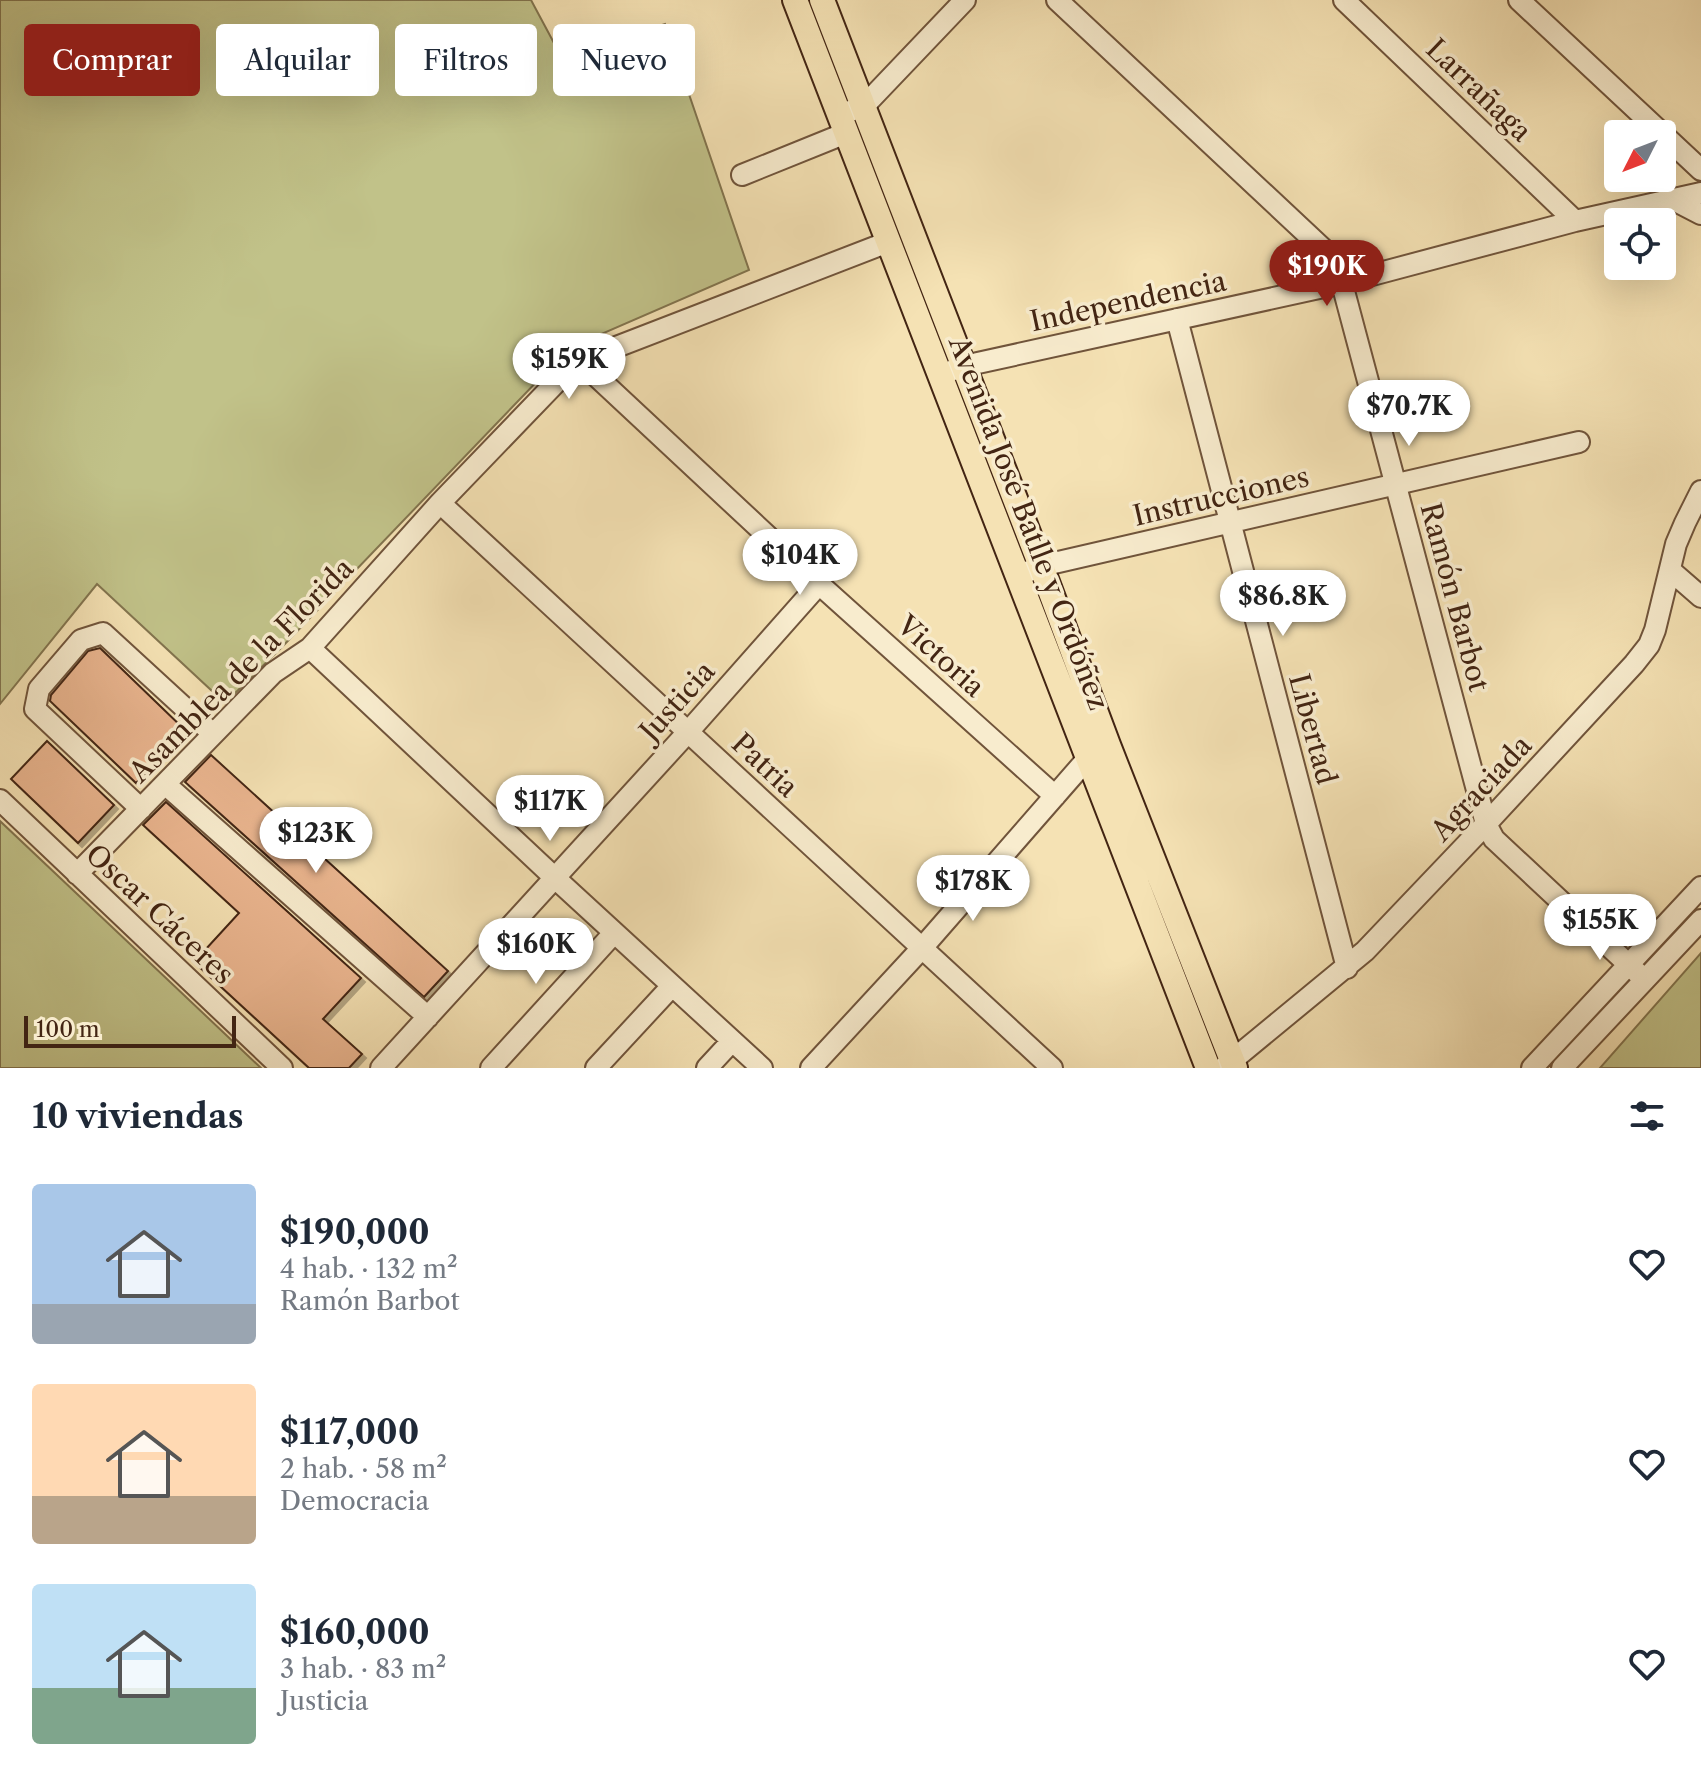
<!DOCTYPE html>
<html lang="es">
<meta charset="utf-8">
<style>
body{margin:0;font-family:"Libre Caslon Text",serif;background:#f6f6f7;color:#1f2937;height:100vh;display:flex;flex-direction:column;font-size:30px;white-space:nowrap}
*{box-sizing:border-box;margin:0}
p{font-size:26px;color:#747a83}
.icon{flex:none;width:44px;height:44px;fill:none;stroke:currentColor;stroke-width:2;stroke-linecap:round;stroke-linejoin:round}
.map{position:relative;height:1068px;overflow:hidden}
.sheet{display:flex;flex-direction:column;background:#fff;flex:1}
.sheet>*{flex:none}
.banner{position:absolute;left:24px;top:24px;width:800px;height:72px;display:flex;gap:16px}
.needle{width:52px;rotate:228deg}
.buttons{position:absolute;left:1604px;top:120px;display:grid;gap:16px}
.buttons a{display:grid;place-items:center;width:72px;height:72px;border-radius:8px;background:#fff;box-shadow:0 8px 32px #0002;font-size:40px}
.scale{position:absolute;left:24px;bottom:20px;width:212px;box-sizing:border-box;padding-left:8px;border:4px solid #432513;border-top:0;font-size:22px;line-height:28px;white-space:nowrap;color:#432513;-webkit-text-stroke:6px #f8ecce;paint-order:stroke}
.price{position:absolute;translate:-50% -68px;padding:0 18px;border-radius:28px;background:#fff;color:#222;font-size:26px;line-height:52px;filter:drop-shadow(0 2px 4px #0008)}
.price::after{content:'';position:absolute;left:50%;top:48px;width:24px;height:18px;margin-left:-12px;background:inherit;clip-path:polygon(0 0,100% 0,50% 100%)}
.price.selected{background:#8f2418;color:#fff}
ul{padding:0;list-style:none}
li{display:flex;align-items:center;gap:24px;height:200px;padding:0 32px}
li span{display:grid;place-items:center;flex:none;width:224px;height:160px;border-radius:8px;color:#555}
li>.icon{margin-inline-start:auto}
span .icon{width:96px;height:96px;fill:#fffc;stroke-width:1}
li b{font-size:34px}
h2{display:flex;justify-content:space-between;align-items:center;height:96px;padding:0 32px;font-size:34px}
.chip{padding:0 28px;border-radius:8px;background:#fff;box-shadow:0 8px 32px #0002;font-size:28px;line-height:72px}
.chip.selected{background:#8f2418;color:#fff}
.map>svg:first-child{display:block}
.green{fill:#c1c289;stroke:#82744e;stroke-width:2}
.building{fill:#eab58f;stroke:#432513;stroke-width:2;filter:url(#shadow)}
.lines{fill:none;stroke-linecap:round;stroke-linejoin:round}
.minor-casing{stroke:#70543b;stroke-width:24}
.major-casing{stroke:#432513;stroke-width:28}
.minor{stroke:#f8ecce;stroke-width:20}
.major{stroke:#f5e2b4;stroke-width:24}
.labels{text-anchor:middle;stroke-width:7;stroke-linejoin:round;paint-order:stroke}
.street-label{font-size:28px;fill:#432513;stroke:#f8ecce}
</style>
<div class="map">
<svg width="1701" height="1068" viewBox="0 0 1701 1068">
<defs>
<filter id="shadow"><feDropShadow dx="4" dy="4" stdDeviation="0" flood-color="#0004"/></filter>
</defs>
<rect width="100%" height="100%" fill="#f5e2b4"/>
<filter id="stains"><feTurbulence type="fractalNoise" baseFrequency=".0025" numOctaves="4"/><feColorMatrix values="0 0 0 0 .2 0 0 0 0 .09 0 0 0 0 .02 0 0 0 .5 -.17"/></filter>
<radialGradient id="worn" r=".72"><stop offset=".6" stop-color="#630" stop-opacity="0"/><stop offset="1" stop-color="#630" stop-opacity=".3"/></radialGradient>
<path class="green" d="M0,0H531L562,58L665,24L749,270L569,348L282,647L225,703L97,584L0,704Z
M0,821L261,1068H0Z
M1701,953V1068H1600Z"/>
<path class="building" d="M100,648L186,731L136,783L50,701L51,695L88,651Z
M47,741L114,805L78,843L11,779Z
M211,755L448,971L424,997L185,782Z
M166,802L361,978L323,1019L362,1054L349,1068H309L194,962L239,913L143,825Z"/>
<g class="lines">
<g class="minor-casing">
<path id="minor" d="M1057,0L1336,261L1486,824L1494,839L1644,979
M1344,0L1575,221
M1519,0L1701,170
M850,111L863,107L965,0
M742,175L846,133
M1672,199L1701,214
M1177,319L1347,968
M580,361L819,584L1055,796
M940,375L964,366L1342,283L1575,221L1701,193
M440,503L1052,1068
M1670,570L1701,597
M1027,572L1041,566L1579,442
M310,648L555,878L762,1068
M165,784L428,1017
M0,800L282,1068
M141,809L35,709L39,689L81,640L103,633L213,734
M77,874L273,673L310,648L440,503L570,368L580,361L888,242
M381,1068L688,732L819,584
M491,1068L614,933
M596,1068L672,986
M707,1068L732,1041
M811,1068L922,948L1088,758L1098,752
M1223,1068L1365,951L1486,824L1634,664L1649,645L1655,630L1676,544L1685,523L1701,491
M1532,1068L1701,887
M1562,1068L1701,920"/>
</g>
<g class="major-casing">
<path id="major" d="M795,0L1208,1068
M822,0L1041,566L1108,745L1235,1068"/>
</g>
<use href="#minor" class="minor"/>
<use href="#major" class="major"/>
</g>
<g class="labels">
<g class="street-label">
<text transform="translate(1479 90) rotate(44)" y="10">Larrañaga</text>
<text transform="translate(1128 301) rotate(-12)" y="10">Independencia</text>
<text transform="translate(1221 496) rotate(-13)" y="10">Instrucciones</text>
<text transform="translate(1029 523) rotate(69)" y="10">Avenida José Batlle y Ordóñez</text>
<text transform="translate(1455 597) rotate(75)" y="10">Ramón Barbot</text>
<text transform="translate(941 656) rotate(42)" y="10">Victoria</text>
<text transform="translate(241 670) rotate(-45)" y="10">Asamblea de la Florida</text>
<text transform="translate(677 701) rotate(-48)" y="10">Justicia</text>
<text transform="translate(1313 729) rotate(75)" y="10">Libertad</text>
<text transform="translate(765 765) rotate(43)" y="10">Patria</text>
<text transform="translate(1481 788) rotate(-47)" y="10">Agraciada</text>
<text transform="translate(160 914) rotate(43)" y="10">Oscar Cáceres</text>
</g>
</g>
<rect width="100%" height="100%" filter="url(#stains)"/>
<rect width="100%" height="100%" fill="url(#worn)"/>
</svg>
<div class="buttons">
<a><svg class="needle" viewBox="-14 -14 28 28"><path d="M0-13l5 13h-10z" fill="#e53935"/><path d="M0 13l5-13h-10z" fill="#747a83"/></svg></a>
<a><svg class="icon" aria-label="locate" viewBox="0 0 24 24"><circle cx="12" cy="12" r="6"/><path d="M12 2v4M12 18v4M2 12h4M18 12h4"/></svg></a>
</div>
<div class="scale">100 m</div>
<b class="price selected" style="left:1327px;top:308px">$190K</b>
<b class="price" style="left:569px;top:401px">$159K</b>
<b class="price" style="left:1409px;top:448px">$70.7K</b>
<b class="price" style="left:800px;top:597px">$104K</b>
<b class="price" style="left:1283px;top:638px">$86.8K</b>
<b class="price" style="left:550px;top:843px">$117K</b>
<b class="price" style="left:316px;top:875px">$123K</b>
<b class="price" style="left:973px;top:923px">$178K</b>
<b class="price" style="left:1600px;top:962px">$155K</b>
<b class="price" style="left:536px;top:986px">$160K</b>
<div class="banner">
<a class="chip selected">Comprar</a>
<a class="chip">Alquilar</a>
<a class="chip">Filtros</a>
<a class="chip">Nuevo</a>
</div>
</div>
<section class="sheet">
<h2>10 viviendas<svg class="icon" aria-label="filters" viewBox="0 0 24 24"><path d="M4 7h16M4 17h16"/><circle cx="9" cy="7" r="2"/><circle cx="15" cy="17" r="2"/></svg></h2>
<ul>
<li><span style="background:linear-gradient(#a9c7e8 75%,#9aa5b1 0)"><svg class="icon" aria-label="home" viewBox="0 0 24 24"><path d="M3 11l9-7 9 7M6 9v11h12V9"/></svg></span><div><b>$190,000</b><p>4 hab. · 132 m²</p><p>Ramón Barbot</p></div><svg class="icon" aria-label="heart" viewBox="0 0 24 24"><path d="M12 20l-8-8c-3-5 5-10 8-4 3-6 11-1 8 4z"/></svg></li>
<li><span style="background:linear-gradient(#ffd9b3 70%,#b9a48a 0)"><svg class="icon" aria-label="home" viewBox="0 0 24 24"><path d="M3 11l9-7 9 7M6 9v11h12V9"/></svg></span><div><b>$117,000</b><p>2 hab. · 58 m²</p><p>Democracia</p></div><svg class="icon" aria-label="heart" viewBox="0 0 24 24"><path d="M12 20l-8-8c-3-5 5-10 8-4 3-6 11-1 8 4z"/></svg></li>
<li><span style="background:linear-gradient(#bfe0f5 65%,#7fa58c 0)"><svg class="icon" aria-label="home" viewBox="0 0 24 24"><path d="M3 11l9-7 9 7M6 9v11h12V9"/></svg></span><div><b>$160,000</b><p>3 hab. · 83 m²</p><p>Justicia</p></div><svg class="icon" aria-label="heart" viewBox="0 0 24 24"><path d="M12 20l-8-8c-3-5 5-10 8-4 3-6 11-1 8 4z"/></svg></li>
</ul>
</section>
